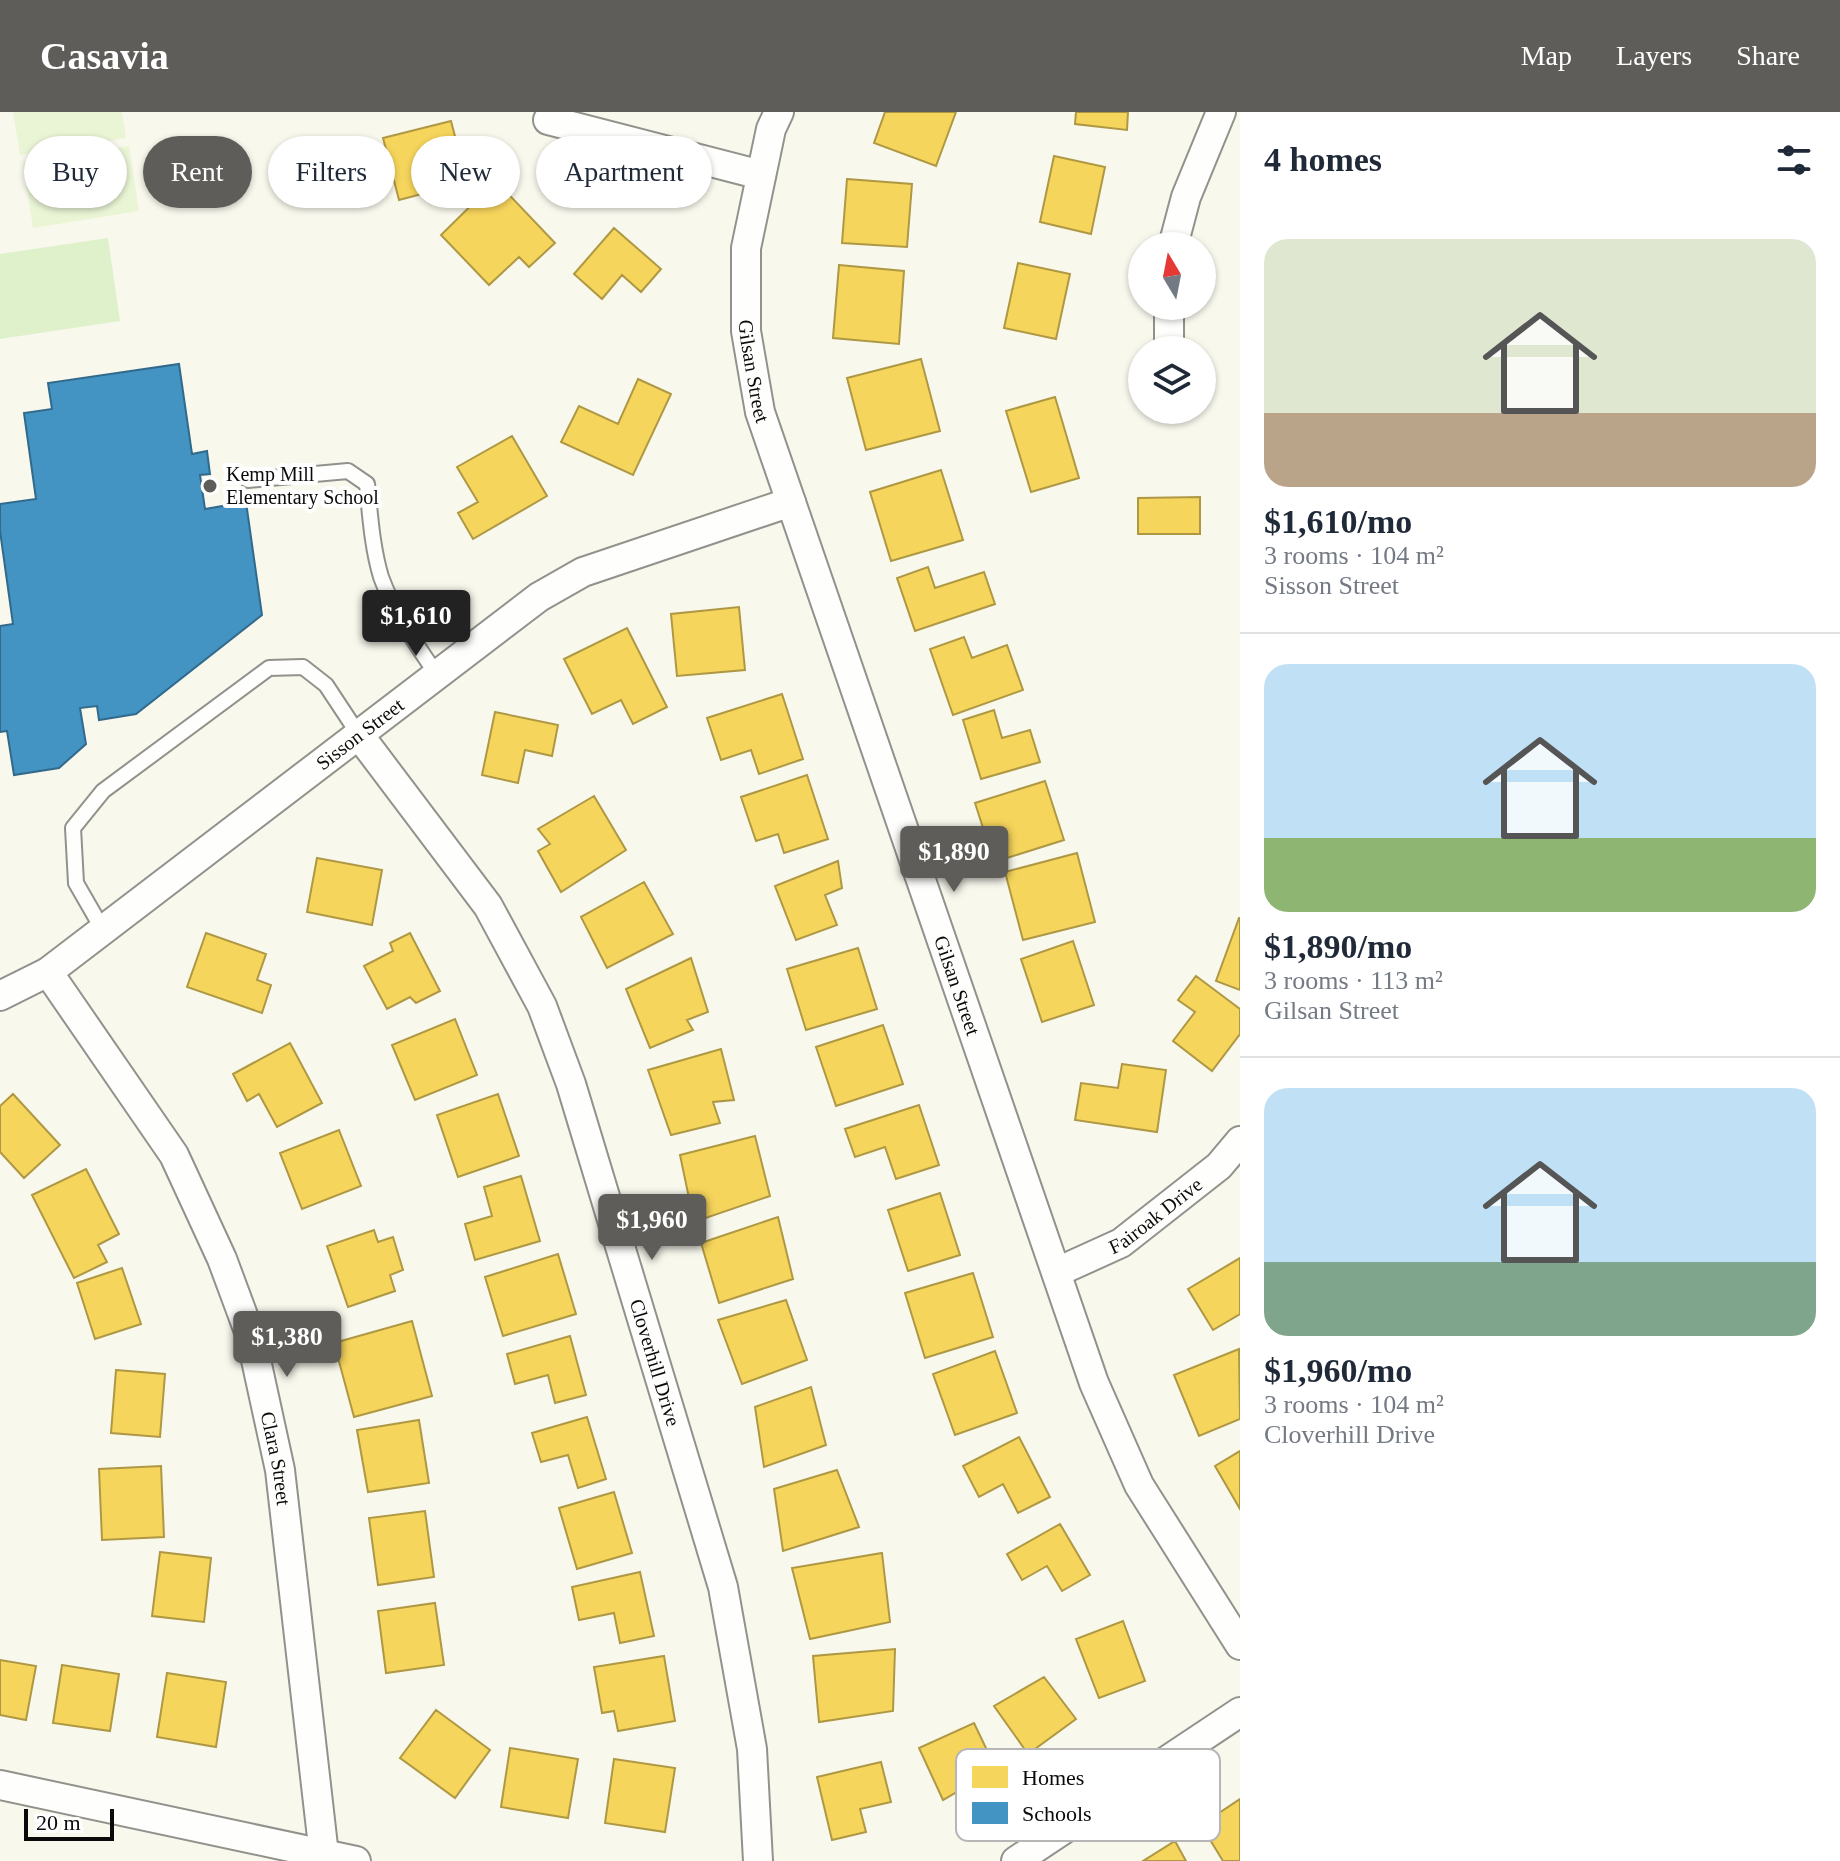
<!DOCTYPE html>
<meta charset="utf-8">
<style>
body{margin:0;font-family:"Times New Roman",serif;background:#f6f6f7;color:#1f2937;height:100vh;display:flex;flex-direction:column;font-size:30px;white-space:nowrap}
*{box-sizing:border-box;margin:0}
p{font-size:26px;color:#747a83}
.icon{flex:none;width:44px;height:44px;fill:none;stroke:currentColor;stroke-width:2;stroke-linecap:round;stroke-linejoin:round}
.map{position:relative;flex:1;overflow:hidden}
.sheet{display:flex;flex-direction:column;background:#fff;width:600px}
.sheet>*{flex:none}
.banner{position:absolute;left:24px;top:24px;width:760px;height:72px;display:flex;gap:16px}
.needle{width:52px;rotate:350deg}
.tools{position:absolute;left:1128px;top:120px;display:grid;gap:16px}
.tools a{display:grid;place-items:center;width:88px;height:88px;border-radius:50%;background:#fff;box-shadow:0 2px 6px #0004;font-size:40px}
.scale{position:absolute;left:24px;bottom:20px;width:90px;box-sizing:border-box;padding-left:8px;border:4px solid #0a0a0a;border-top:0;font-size:22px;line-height:28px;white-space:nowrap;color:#0a0a0a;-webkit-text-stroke:6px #fff;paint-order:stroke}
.price{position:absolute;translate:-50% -68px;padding:0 18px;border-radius:8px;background:#5e5d59;color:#fff;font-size:26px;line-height:52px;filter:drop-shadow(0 2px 4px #0008)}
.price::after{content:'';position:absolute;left:50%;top:48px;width:24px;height:18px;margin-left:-12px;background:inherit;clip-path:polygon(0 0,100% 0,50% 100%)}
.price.active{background:#222;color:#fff}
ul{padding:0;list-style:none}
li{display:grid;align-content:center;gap:16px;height:424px;padding:0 24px}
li+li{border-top:2px solid #e0e1e3}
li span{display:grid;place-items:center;height:248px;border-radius:24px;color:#555}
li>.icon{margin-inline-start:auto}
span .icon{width:144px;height:144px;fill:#fffc;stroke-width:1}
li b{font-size:34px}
h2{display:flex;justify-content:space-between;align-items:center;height:96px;padding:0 24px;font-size:34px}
.tag{padding:0 28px;border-radius:36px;background:#fff;box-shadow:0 2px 6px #0004;font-size:28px;line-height:72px}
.tag.active{background:#5e5d59;color:#fff}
header{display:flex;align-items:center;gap:48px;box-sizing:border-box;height:112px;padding:0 40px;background:#5e5d59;color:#fff}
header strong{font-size:38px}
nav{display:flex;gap:44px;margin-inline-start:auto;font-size:28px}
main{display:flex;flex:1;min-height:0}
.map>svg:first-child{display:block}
.green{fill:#def1cb}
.pitch{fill:#e9f5d5}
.homes{fill:#f6d55c;stroke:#af9843;stroke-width:2}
.schools{fill:#4393c3;stroke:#326a8c;stroke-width:2}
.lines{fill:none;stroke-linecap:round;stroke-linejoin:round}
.lane-casing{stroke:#92918c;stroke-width:18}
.street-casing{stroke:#92918c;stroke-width:32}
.lane{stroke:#fefefc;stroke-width:14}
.street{stroke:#fefefc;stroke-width:28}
.poi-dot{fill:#5e5d59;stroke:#fff;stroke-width:3}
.labels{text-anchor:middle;stroke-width:8;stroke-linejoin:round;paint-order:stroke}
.street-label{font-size:20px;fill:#0a0a0a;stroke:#fff}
.poi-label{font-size:20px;fill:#0a0a0a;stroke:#fff;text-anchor:start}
.key{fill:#fff;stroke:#b6b6b6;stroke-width:2}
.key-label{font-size:22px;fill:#0a0a0a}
</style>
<header>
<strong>Casavia</strong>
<nav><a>Map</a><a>Layers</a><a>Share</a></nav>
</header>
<main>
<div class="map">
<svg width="1240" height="1749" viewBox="0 0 1240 1749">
<rect width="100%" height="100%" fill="#f9f8ed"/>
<path class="green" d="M108,126L120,209L0,227V142Z"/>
<path class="pitch" d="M13,0H122L126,26L20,43Z
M129,34L139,99L33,116L23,51Z"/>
<path class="homes" d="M885,0H956L936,54L874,31Z
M1076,0H1128L1127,18L1075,12Z
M451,9L467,70L399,88L383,26Z
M1054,44L1105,55L1091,122L1040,110Z
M847,67L912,72L907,135L842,131Z
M496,69L555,131L529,155L519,145L489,173L441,123Z
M614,116L661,157L641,180L622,163L602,187L574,162Z
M1018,151L1070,162L1056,227L1004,216Z
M839,153L904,159L899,232L833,226Z
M921,247L940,319L866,338L847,266Z
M638,267L671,282L633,363L561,330L579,294L618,312Z
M1055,285L1079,366L1031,380L1006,299Z
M512,324L547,384L473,427L458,401L478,390L457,355Z
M941,358L963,428L891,449L870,380Z
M1200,385V422H1138V386Z
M928,455L935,476L984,460L995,492L915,519L897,466Z
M739,495L745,558L677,564L671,502Z
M627,516L667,595L633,612L621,588L592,602L564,547Z
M964,525L972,546L1007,533L1023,578L953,603L930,537Z
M782,582L803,647L759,662L751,638L721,648L707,606Z
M994,598L1002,626L1030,618L1040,650L981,667L963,608Z
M495,600L558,613L552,644L525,638L518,671L482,663Z
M807,663L828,727L784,741L778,722L756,729L741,685Z
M1045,669L1064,728L994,750L975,691Z
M594,684L626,738L561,780L538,739L550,732L538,717Z
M1077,741L1095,810L1023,828L1005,760Z
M317,746L382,758L372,813L307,800Z
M838,749L842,776L825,783L837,813L796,828L775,774Z
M644,770L673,822L607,856L581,805Z
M1239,806H1240V878L1216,869Z
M206,821L266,842L257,868L271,873L262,901L187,875Z
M410,821L440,879L416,891L410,885L387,897L364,854L393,839L390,831Z
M1073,829L1094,893L1042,910L1021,847Z
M858,836L877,897L806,918L787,857Z
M691,846L708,900L687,908L693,918L650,936L626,877Z
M1196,864L1240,897V922L1212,959L1173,929L1195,900L1178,888Z
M455,907L477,963L415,988L392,933Z
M883,913L903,972L836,994L816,935Z
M290,931L322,991L277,1015L259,982L247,989L233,962Z
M721,937L734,988L713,990L720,1011L671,1023L648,958Z
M1122,952L1166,958L1157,1020L1075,1008L1081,971L1118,976Z
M13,982L60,1033L24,1066L0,1040V994Z
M498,982L519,1044L458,1065L437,1003Z
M919,993L939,1053L896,1067L885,1035L855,1045L845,1017Z
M339,1018L361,1074L302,1097L280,1041Z
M755,1024L770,1084L694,1110L680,1043Z
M86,1057L119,1122L98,1133L107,1150L74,1166L32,1083Z
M521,1064L540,1129L475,1148L465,1112L492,1104L484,1075Z
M940,1081L960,1143L908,1159L888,1098Z
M778,1105L793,1167L719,1191L701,1131Z
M374,1118L378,1130L393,1125L403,1158L390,1163L395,1179L348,1195L327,1134Z
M558,1142L576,1202L503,1224L485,1165Z
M1240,1146V1202L1213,1218L1188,1177Z
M122,1156L141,1212L95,1227L77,1171Z
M973,1161L993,1225L925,1246L905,1181Z
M786,1188L807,1248L742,1272L718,1208Z
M412,1209L432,1284L354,1305L334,1231Z
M570,1224L586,1283L555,1291L548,1263L515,1272L507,1242Z
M1239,1237L1240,1307L1199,1324L1174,1263Z
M995,1239L1017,1301L955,1323L933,1262Z
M116,1258L165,1262L160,1325L111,1321Z
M811,1275L826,1333L764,1355L755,1295Z
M587,1305L606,1367L578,1376L568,1343L541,1350L532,1321Z
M419,1308L429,1371L368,1380L357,1318Z
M1019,1325L1050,1385L1018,1401L1003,1372L979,1385L963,1354Z
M1240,1339V1397L1215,1354Z
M161,1354L164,1425L102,1428L99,1357Z
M837,1358L859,1415L783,1439L774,1377Z
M614,1380L632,1441L577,1457L559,1396Z
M425,1399L434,1465L378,1473L369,1406Z
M1060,1412L1090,1463L1062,1479L1047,1454L1022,1468L1007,1442Z
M160,1440L211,1446L204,1510L152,1504Z
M882,1441L890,1510L810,1527L792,1456Z
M640,1460L654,1524L620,1531L614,1501L579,1508L572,1475Z
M435,1491L444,1553L386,1561L378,1499Z
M1123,1509L1145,1569L1099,1586L1076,1527Z
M895,1537L893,1599L819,1610L813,1544Z
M664,1544L675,1609L618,1619L614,1599L602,1601L594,1555Z
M0,1548L36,1554L26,1608L0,1603Z
M62,1553L119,1562L110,1619L53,1611Z
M167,1561L226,1570L216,1635L157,1625Z
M1044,1565L1076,1607L1028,1642L994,1594Z
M436,1598L490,1638L455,1686L400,1646Z
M974,1611L996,1657L943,1688L919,1636Z
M510,1636L578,1647L568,1706L501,1695Z
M614,1647L675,1656L665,1720L605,1711Z
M881,1650L891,1690L860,1697L866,1720L832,1728L817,1665Z
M1240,1687V1749H1223L1201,1713Z
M1175,1729L1186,1749H1143Z"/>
<path class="schools" d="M179,252L192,342L207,339L210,362L200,363L205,397L246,390L262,503L136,602L99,608L97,594L80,596L86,632L59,656L14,663L7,619L0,620V514L13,512L0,419V392L36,387L24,301L52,297L48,271Z"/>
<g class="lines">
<g class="lane-casing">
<path id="lane" d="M248,368L348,359L367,372C370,402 372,435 381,465C394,501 416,532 437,563
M103,818L76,771L73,716L103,679L269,556L303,555L326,573L359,623"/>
</g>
<g class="street-casing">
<g id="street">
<path id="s1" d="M779,0L771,17L746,136V219L760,300L1094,1271L1139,1373L1240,1533"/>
<path d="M548,8L761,63"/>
<path d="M1173,134L1186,85L1221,0"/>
<path d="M1169,238V194"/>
<path id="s2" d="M359,623L488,794L542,894L571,972L723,1475L752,1637L758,1749"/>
<path id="s3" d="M48,860L174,1043L222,1147L251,1225L280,1358L324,1743"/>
<path id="s4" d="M0,884L48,860L539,485L583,460L791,390"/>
<path id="s5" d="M1057,1160L1121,1131L1219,1054L1240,1029"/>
<path d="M0,1673L356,1749"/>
<path d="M1016,1749L1240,1600"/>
</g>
</g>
<use href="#lane" class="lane"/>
<use href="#street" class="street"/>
</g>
<circle class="poi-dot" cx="210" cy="374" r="8"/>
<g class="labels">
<g class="street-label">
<text dy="7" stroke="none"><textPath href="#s1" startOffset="264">Gilsan Street</textPath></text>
<text dy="7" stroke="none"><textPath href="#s4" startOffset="446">Sisson Street</textPath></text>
<text dy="7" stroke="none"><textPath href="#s1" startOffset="912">Gilsan Street</textPath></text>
<text dy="7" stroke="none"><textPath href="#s5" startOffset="114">Fairoak Drive</textPath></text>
<text dy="7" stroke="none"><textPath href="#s2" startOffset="702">Cloverhill Drive</textPath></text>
<text dy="7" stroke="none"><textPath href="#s3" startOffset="544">Clara Street</textPath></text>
</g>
<g class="poi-label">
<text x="226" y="369">Kemp Mill<tspan x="226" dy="23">Elementary School</tspan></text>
</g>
</g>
<rect x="956" y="1637" width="264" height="92" rx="12" class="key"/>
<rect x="972" y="1654" width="36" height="22" fill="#f6d55c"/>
<rect x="972" y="1690" width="36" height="22" fill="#4393c3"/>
<g class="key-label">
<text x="1022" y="1673">Homes</text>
<text x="1022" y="1709">Schools</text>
</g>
</svg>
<div class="tools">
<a><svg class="needle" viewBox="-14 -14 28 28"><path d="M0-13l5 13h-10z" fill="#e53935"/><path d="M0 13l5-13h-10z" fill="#747a83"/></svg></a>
<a><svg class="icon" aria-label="layers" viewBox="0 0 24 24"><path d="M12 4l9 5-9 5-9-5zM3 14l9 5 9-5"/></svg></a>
</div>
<div class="scale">20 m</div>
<b class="price active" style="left:416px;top:546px">$1,610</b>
<b class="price" style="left:954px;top:782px">$1,890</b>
<b class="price" style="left:652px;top:1150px">$1,960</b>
<b class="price" style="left:287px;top:1267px">$1,380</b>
<div class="banner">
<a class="tag">Buy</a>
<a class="tag active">Rent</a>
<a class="tag">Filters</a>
<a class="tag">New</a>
<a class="tag">Apartment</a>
</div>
</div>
<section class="sheet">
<h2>4 homes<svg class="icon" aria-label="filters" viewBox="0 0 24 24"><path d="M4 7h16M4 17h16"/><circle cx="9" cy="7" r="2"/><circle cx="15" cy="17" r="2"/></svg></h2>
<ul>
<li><span style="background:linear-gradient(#dfe7d0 70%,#b9a48a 0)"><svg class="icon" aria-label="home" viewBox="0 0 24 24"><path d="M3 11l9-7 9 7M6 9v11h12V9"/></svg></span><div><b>$1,610/mo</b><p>3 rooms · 104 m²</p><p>Sisson Street</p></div></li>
<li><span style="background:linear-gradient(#bfe0f5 70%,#8fb573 0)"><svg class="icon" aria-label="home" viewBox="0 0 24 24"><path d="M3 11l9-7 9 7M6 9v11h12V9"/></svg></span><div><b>$1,890/mo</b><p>3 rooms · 113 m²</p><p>Gilsan Street</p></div></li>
<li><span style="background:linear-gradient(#bfe0f5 70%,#7fa58c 0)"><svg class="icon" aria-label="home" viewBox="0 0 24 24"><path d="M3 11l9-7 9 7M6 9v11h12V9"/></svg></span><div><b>$1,960/mo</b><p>3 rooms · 104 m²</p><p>Cloverhill Drive</p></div></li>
</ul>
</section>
</main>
